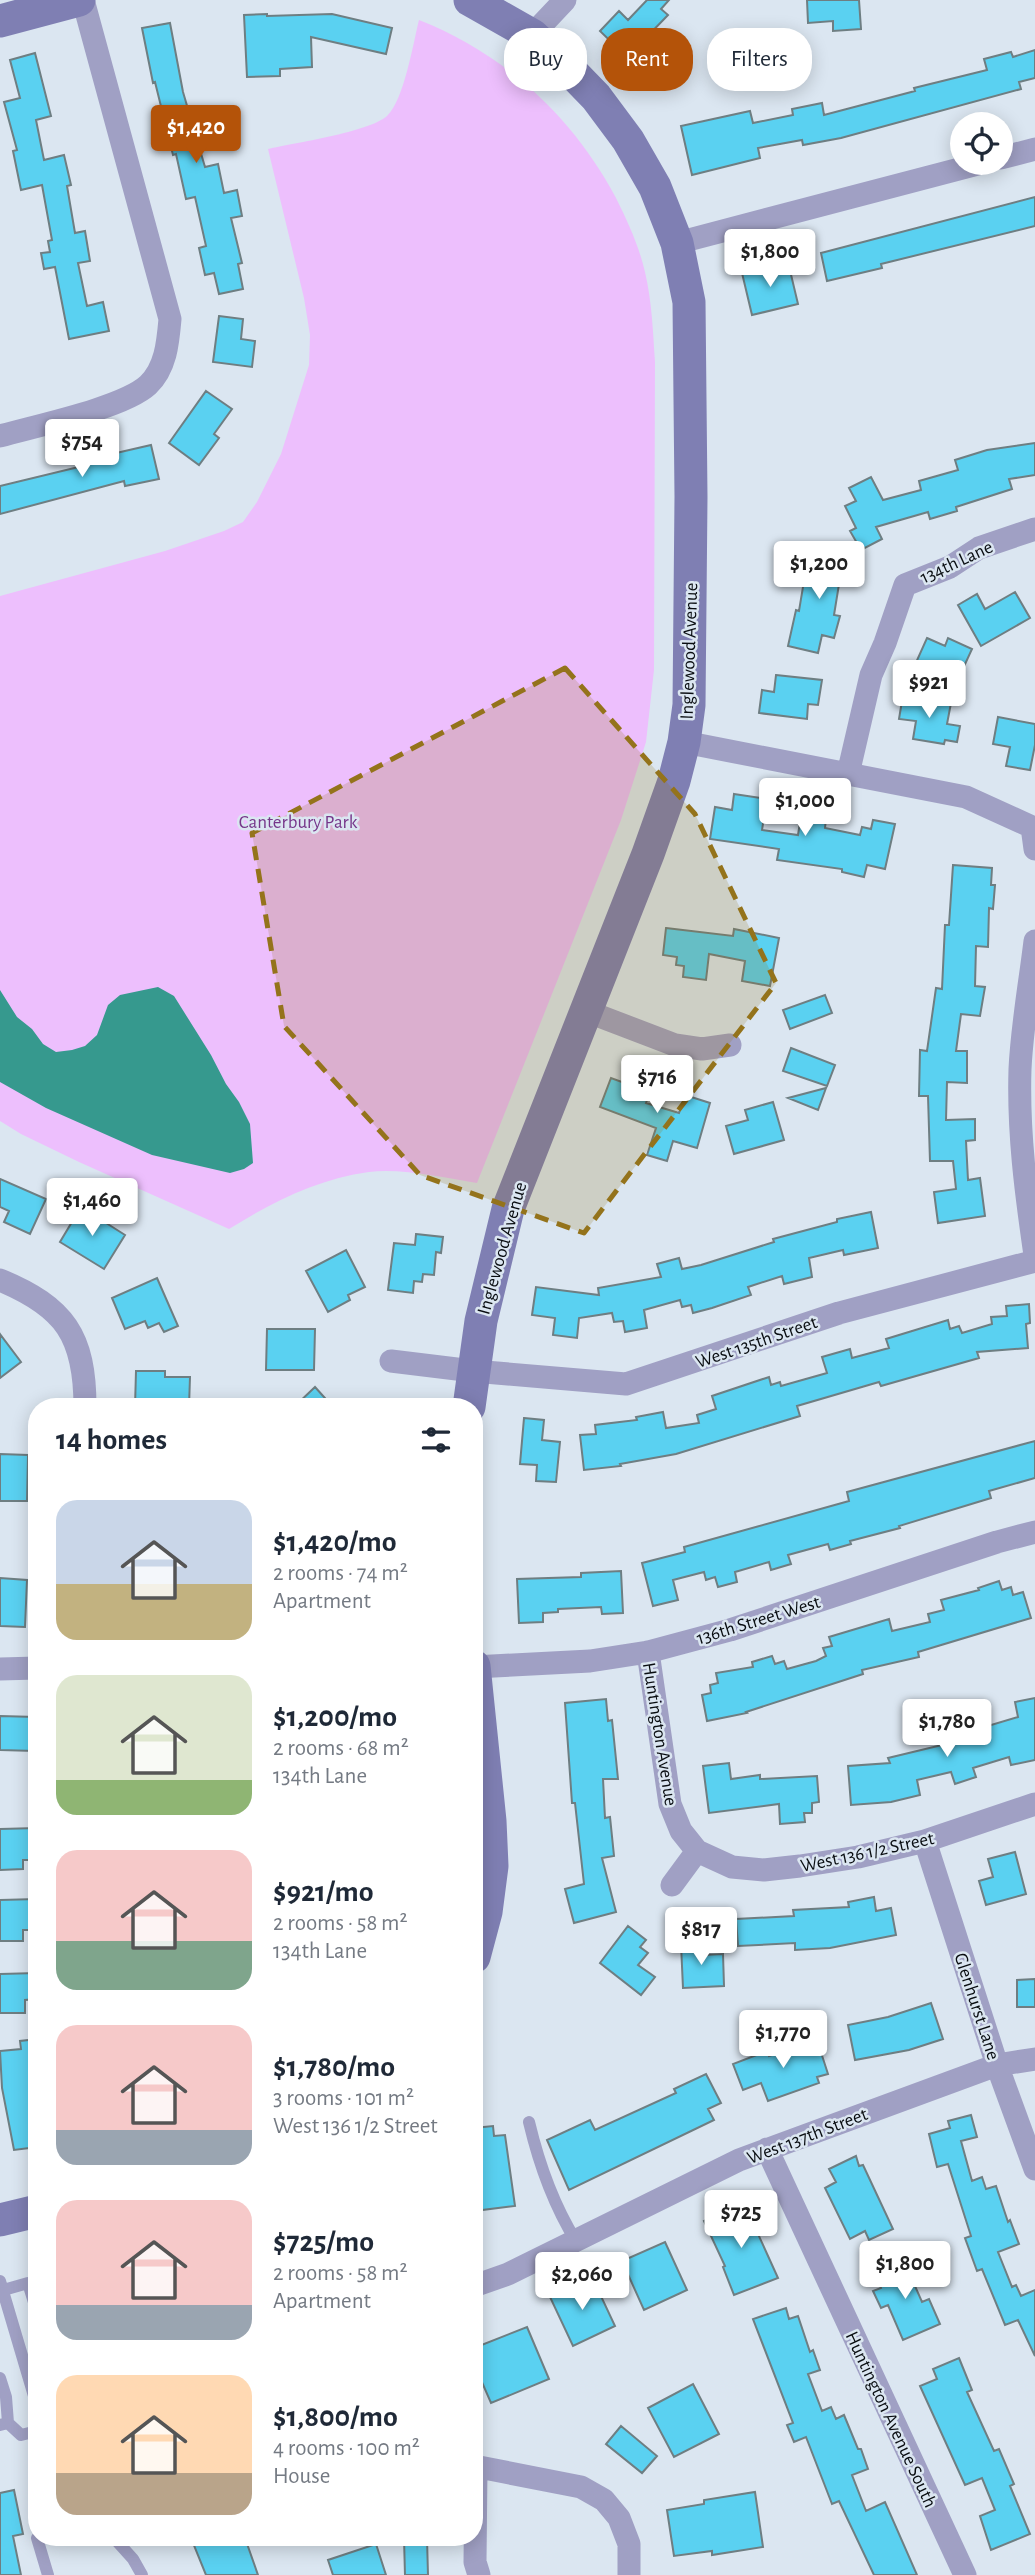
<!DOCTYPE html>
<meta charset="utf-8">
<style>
body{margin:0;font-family:"Alegreya Sans",sans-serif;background:#f2f2f3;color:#1f2937;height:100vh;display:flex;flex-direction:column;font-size:26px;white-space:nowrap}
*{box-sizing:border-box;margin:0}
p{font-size:23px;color:#747a83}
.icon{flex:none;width:38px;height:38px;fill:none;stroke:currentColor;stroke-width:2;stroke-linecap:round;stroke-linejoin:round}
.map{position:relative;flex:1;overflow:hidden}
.side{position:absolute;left:28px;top:1398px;width:455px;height:1148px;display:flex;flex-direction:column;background:#fff;border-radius:28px;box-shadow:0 4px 18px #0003}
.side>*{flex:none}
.hud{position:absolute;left:504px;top:28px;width:425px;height:63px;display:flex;gap:14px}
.buttons{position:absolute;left:950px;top:112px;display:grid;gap:14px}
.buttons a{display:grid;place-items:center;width:63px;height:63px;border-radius:50%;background:#fff;box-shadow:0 4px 18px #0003;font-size:35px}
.price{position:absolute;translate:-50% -60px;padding:0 16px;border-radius:7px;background:#fff;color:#222;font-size:23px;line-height:46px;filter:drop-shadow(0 2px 4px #0008)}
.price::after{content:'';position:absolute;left:50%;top:42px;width:21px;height:16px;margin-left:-10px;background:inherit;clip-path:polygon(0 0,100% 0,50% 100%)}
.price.active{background:#b45309;color:#fff}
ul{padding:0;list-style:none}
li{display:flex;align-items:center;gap:21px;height:175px;padding:0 28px}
li span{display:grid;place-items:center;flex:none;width:196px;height:140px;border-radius:21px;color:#555}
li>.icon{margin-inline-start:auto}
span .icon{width:84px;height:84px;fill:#fffc;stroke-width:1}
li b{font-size:30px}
h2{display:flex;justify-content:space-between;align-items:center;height:84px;padding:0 28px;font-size:30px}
.pill{padding:0 24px;border-radius:28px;background:#fff;box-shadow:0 4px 18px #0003;font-size:24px;line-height:63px}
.pill.active{background:#b45309;color:#fff}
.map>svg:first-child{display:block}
.green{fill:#edbffd}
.water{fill:#36998e}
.building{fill:#5ad1f1;stroke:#6e7e82;stroke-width:2}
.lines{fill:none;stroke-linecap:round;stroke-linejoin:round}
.lane{stroke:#a0a0c4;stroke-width:12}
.street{stroke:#a0a0c4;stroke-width:23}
.secondary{stroke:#7f7fb3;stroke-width:33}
.marked{fill:#94731b;fill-opacity:0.2;stroke:#94731b;stroke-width:5;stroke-dasharray:14 9;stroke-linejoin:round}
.labels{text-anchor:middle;stroke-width:5;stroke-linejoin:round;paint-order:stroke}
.street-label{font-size:19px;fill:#090d11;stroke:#dbe6f1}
.park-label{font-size:19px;fill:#76368a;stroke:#dbe6f1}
</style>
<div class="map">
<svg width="1035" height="2575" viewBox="0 0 1035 2575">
<rect width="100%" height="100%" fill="#dbe6f1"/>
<path class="green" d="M419,20C505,54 573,117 616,198C628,222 639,246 645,272C652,302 653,332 655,362L654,670L646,742L621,820L477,1183C445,1178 402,1168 369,1172C318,1179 272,1202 229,1229L79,1162L21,1134L0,1121V596L165,551L224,531L243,522L257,502L281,454L309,365L310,335L304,298L268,149C294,143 369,132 387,116C404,100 413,44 419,20Z"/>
<path class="water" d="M158,987L174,996L211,1055L226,1084L239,1102L250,1124L253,1163L244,1169L230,1173L152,1155L46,1108L0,1082V990L17,1017L32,1029L43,1044L56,1052L72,1050L85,1046L97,1035L108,1005L120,995Z"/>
<path class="building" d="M647,0H669L661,9L668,15L638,46L646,54L636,66L600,31L619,11L628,20Z
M807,0H859L861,29L833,31V21L808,23Z
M267,14V16L332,14L392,28L386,54L311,37L312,67L280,69V76L247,77L244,15Z
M170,23L183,92L205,167L218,164L224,193L237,190L242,216L231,218L242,263L238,264L243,289L219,294L214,273L205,275L199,248L206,246L195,197L186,199L176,154L173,155L155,82L153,83L142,28Z
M1035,50V78L1019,82L1021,89L841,138L803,145L802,140L758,148L760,158L692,175L681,126L750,111L753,123L793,115L792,109L822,103L824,115L915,91L914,88L987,70L984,59L1011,52L1013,57Z
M35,53L51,116L36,120L44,160L64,155L71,185L67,186L75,233L85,231L90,261L78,263L87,306L103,302L109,331L69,339L55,267L44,269L41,253L50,252L48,241L52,240L42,185L21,190L13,151L17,150L4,102L20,98L10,60Z
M1035,197V226L881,264L882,268L827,281L821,253Z
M788,262L798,304L752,315L742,273Z
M219,316L243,319L241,339L255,341L252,367L213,362Z
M206,391L232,409L214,434L219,438L199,465L169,443Z
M1035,443V475L1009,479L1012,489L956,507L957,511L930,519L928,512L876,527L882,539L861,550L850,531L856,528L845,506L856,501L849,488L871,477L883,500L921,490L919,481L958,470L955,460L987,450Z
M151,445L159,479L125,486L124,481L0,514V486L91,464L90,459Z
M809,551L852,559L848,580L840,578L834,615L840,616L834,638L822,635L818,653L788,646L796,610L799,611Z
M1015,592L1030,618L981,646L958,605L977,594L985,609Z
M927,638L945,646L948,638L972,649L955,686L914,667Z
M776,675L822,680L818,705L808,704L807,719L759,713L762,690L774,692Z
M903,695L951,703L947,724L960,726L957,742L945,740L944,744L913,739L916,721L899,719Z
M998,717L1035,724V745L1030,770L1006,766L1010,747L993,744Z
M734,794L767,799L762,830L798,835L801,816L826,819L825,828L860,835L862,827L871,829L873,820L895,824L885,869L867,865L864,877L842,872V869L777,860L779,849L710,839L715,807L732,810Z
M953,865L992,868L991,885H995L993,909L989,908L988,947L976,946L975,986L985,987L980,1016L961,1014L956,1051H967V1083L947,1082L946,1120L975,1119V1140L966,1141L968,1180L980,1178L985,1216L938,1223L934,1192L956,1189L953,1161H930L928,1096H919L920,1050L927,1051L936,988L942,989L945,925H949Z
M666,928L733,936L734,929L779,938L770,986L742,981L745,961L709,954L706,980L683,977L684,966L676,965L677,957L663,955Z
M825,995L832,1013L790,1029L783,1010Z
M791,1048L835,1065L827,1086L783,1071Z
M634,1074L654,1081L646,1103L679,1113L685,1095L710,1103L697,1148L673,1141L667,1161L647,1155L656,1128L600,1107L611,1078L630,1085Z
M826,1088L818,1110L788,1098Z
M773,1102L784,1140L734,1154L726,1126L748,1120L745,1110Z
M0,1179L46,1199L30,1234L4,1222L9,1211L0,1207Z
M81,1207L125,1235L104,1269L60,1242Z
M871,1212L878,1248L844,1255L843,1250L809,1258L812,1277L784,1284L782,1276L748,1287L751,1295L712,1308L693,1313L691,1305L682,1307L680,1300L644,1310L647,1328L625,1332L623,1321L614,1322L612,1313L579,1318L577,1338L553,1335L555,1318L532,1315L536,1287L599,1295L598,1288L661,1277L657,1264L679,1258L682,1269L701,1265L774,1242L773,1239L837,1222V1219Z
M416,1234L443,1237L441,1253L436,1252L434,1275L423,1274L422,1282L414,1281L413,1293L388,1290L394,1243L415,1245Z
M346,1250L365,1287L348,1295L350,1300L328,1312L306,1271Z
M157,1278L178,1326L164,1332L159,1323L148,1328L145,1321L125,1329L112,1298Z
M1029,1304L1030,1323L1026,1324L1028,1348L977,1352L979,1358L881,1386L879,1382L797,1406L800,1416L676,1454L620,1464L621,1466L584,1470L580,1435L596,1434L595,1425L637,1420L636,1417L663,1412L666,1428L699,1423L697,1415L716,1409L712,1396L769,1377L771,1385L780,1382L781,1386L827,1373L822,1357L850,1349L852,1358L889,1348L886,1339L948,1320L950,1329L959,1326L962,1333L992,1324L991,1317L1007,1316L1006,1306Z
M267,1329H315L314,1370H266Z
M0,1334L21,1362L0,1378Z
M136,1371H165V1377H190L189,1407H135Z
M315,1387L333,1407H294Z
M524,1418L544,1420L542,1440L560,1442L556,1482L536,1481L537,1465L520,1464Z
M1035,1441V1478L989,1491L991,1498L899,1526L900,1528L850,1541L851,1544L830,1550L828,1544L788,1555L791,1564L771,1570L769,1562L735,1572L737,1582L718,1587L715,1577L706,1580L704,1572L673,1580L678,1600L653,1606L642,1563L685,1552L684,1547L849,1501L847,1492Z
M0,1454L28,1455L27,1501H0Z
M621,1571L623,1613L602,1614L601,1607L558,1609V1612L543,1613V1622L519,1623L517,1579L581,1577V1573Z
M0,1578L27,1580L25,1627L0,1626Z
M999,1581L1002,1590L1011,1587L1013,1595L1023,1592L1031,1618L918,1652L919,1657L862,1670L863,1674L746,1712L747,1713L707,1721L702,1695L711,1693L710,1685L718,1683L716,1673L753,1667L752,1662L772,1656L775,1664L784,1661L787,1669L816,1661L826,1656L823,1648L832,1646L829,1637L889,1619L892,1631L930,1622L928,1614L944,1610L941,1600L979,1590L978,1588Z
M1035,1698V1760L1011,1765L1009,1757L973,1768L976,1777L955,1784L951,1772L917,1780L920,1795L891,1802L851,1805L848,1766L890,1763L888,1758L942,1745L941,1740L1018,1717L1015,1702Z
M606,1699L608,1721L612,1720L618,1779H603L605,1818L610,1817L614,1856L602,1858L616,1912L574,1923L565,1889L584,1884L575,1803H572L565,1703Z
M0,1716L36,1717L35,1751L0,1750Z
M729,1763L731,1779L760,1775V1779L817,1776L819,1802L812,1803V1813H804L805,1822L780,1824L779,1804L709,1813L703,1766Z
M37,1828V1850H31V1860H23V1869L0,1870V1829Z
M1015,1852L1026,1894L986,1905L979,1881L993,1877L988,1859Z
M874,1897L876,1911L891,1908L896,1935L830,1948L795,1950V1943L738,1946L736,1919L794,1916L793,1910L849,1907L848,1902Z
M37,1899V1922H32V1930H23V1941H0V1900Z
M628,1926L646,1940L640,1947L648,1953L638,1965L655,1977L641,1995L600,1963Z
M703,1943L704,1955L723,1954L724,1986L683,1988L681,1944Z
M37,1973V1999L25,2000V2013H0V1974Z
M1035,1979V2007H1017V1980Z
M931,2003L943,2039L909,2050L855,2060L848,2025L888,2017Z
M37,2039V2073L30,2074L37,2123V2147L14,2150L2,2088L0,2051L21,2049L20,2041Z
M817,2040L828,2074L817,2077L819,2083L768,2101L761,2083L743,2090L733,2064L767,2051L769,2056Z
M706,2074L721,2103L708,2109L714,2120L569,2190L547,2140L590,2120L595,2130L676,2093L674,2089Z
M971,2115L977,2137L961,2141L972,2181L982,2177L986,2189L996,2186L1008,2222L1010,2220L1019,2244L998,2252L1012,2287L1016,2285L1021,2296L1035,2290V2356L1018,2320L1005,2325L982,2269L977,2271L965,2238L971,2236L948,2164L937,2167L929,2134L950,2128L948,2121Z
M493,2126L494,2136L505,2135L515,2206L474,2211V2128Z
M856,2156L859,2166L863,2165L893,2229L869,2240L865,2231L850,2239L825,2188L836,2182L829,2169Z
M744,2203L778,2278L734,2295L723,2267L725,2266L704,2221Z
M665,2242L687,2290L644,2310L622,2261Z
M904,2261L922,2302L929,2299L940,2324L903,2340L888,2305L881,2308L873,2291L881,2288L875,2274Z
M592,2277L615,2326L573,2346L550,2297Z
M786,2308L789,2319L798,2316L810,2352L813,2350L820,2370L808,2374L822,2411L831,2407L836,2419L844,2415L858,2449H861L868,2469L852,2475L866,2511L885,2502L917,2575H874L839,2501L832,2504L806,2437L794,2442L787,2425L793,2423L753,2319Z
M527,2327L549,2379L491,2403L474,2364V2348Z
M959,2358L972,2390L967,2392L994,2451L999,2449L1014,2484L1010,2486L1030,2534L991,2550L980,2516L995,2510L982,2478L965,2485L920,2386L937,2379L933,2369Z
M693,2384L719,2434L674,2457L648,2408Z
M621,2426L657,2456L642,2473L606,2444Z
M14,2490L23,2534L13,2536L21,2575H0V2493Z
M755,2492L763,2547L712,2555V2551L674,2556L667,2510L704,2504V2500Z
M191,2538H245L258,2575H206Z
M404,2538H427L428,2575H405Z
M376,2544L386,2575H333L328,2560Z"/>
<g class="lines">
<path class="lane" d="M529,2122C539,2164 553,2204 576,2241
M0,2281L37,2406
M0,2291L28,2283L37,2312
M0,2378L6,2397L8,2423
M0,2425L8,2423L21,2435L37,2431
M37,2538L48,2575
M114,2538L133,2559L142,2575"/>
<path class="street" d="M532,35L565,0
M1001,158L1035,149
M677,243L982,163
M0,436C35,426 123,408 148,385C166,368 168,342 170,319L83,0
M684,742L966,797L1032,827L1035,849
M848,774L871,675L885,643L905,585L950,567L979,548L1035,529
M1035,941C1030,983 1022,1026 1020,1069C1018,1132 1026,1193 1035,1255
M586,1011L675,1045L702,1049L730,1045
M0,1280C65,1307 85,1336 85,1407
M391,1361L473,1371L626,1384L839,1313L1035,1261
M648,1652L670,1804L681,1831L697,1851L672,1885
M474,1667L590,1661L648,1652L730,1630L997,1542L1035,1532
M0,1669L37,1668
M925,1841L997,2065L1035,2169
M697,1851L732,1867L764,1870L800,1866L858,1857L925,1841L1035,1804
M767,2149L965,2575
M474,2286L508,2274L739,2160L997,2065L1035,2059
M474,2466L581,2487L604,2500L619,2518L629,2544V2575
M476,2468L475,2562L479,2575"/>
<path class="secondary" d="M0,21L79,0
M469,1407L481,1321L508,1209L648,854L674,781L684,742L689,705L691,497L689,302L677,243L655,187L628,140L596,97L563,63L532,35L470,0
M474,1666L490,1821L492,1866L486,1912L474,1957
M0,2220L37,2211"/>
</g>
<path class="marked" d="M565,668L695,814L776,983L584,1233L420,1175L284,1026L252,833Z"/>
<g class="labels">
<g class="street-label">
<text transform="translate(956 561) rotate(-25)" y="7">134th Lane</text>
<text transform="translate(688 651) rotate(-88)" y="7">Inglewood Avenue</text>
<text transform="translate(501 1248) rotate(-74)" y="7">Inglewood Avenue</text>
<text transform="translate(756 1341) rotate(-19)" y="7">West 135th Street</text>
<text transform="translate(758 1619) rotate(-17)" y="7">136th Street West</text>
<text transform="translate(661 1734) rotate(81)" y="7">Huntington Avenue</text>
<text transform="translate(867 1851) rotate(-12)" y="7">West 136 1/2 Street</text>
<text transform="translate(978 2006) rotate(72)" y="7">Glenhurst Lane</text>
<text transform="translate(807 2135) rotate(-21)" y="7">West 137th Street</text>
<text transform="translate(892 2419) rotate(65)" y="7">Huntington Avenue South</text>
</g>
<g class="park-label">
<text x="298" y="828">Canterbury Park</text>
</g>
</g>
</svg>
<div class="buttons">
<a><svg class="icon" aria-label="locate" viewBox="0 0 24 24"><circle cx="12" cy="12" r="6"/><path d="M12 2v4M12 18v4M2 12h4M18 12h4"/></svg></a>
</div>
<b class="price active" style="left:196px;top:165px">$1,420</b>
<b class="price" style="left:770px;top:289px">$1,800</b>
<b class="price" style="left:82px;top:479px">$754</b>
<b class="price" style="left:819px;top:601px">$1,200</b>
<b class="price" style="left:929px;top:720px">$921</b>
<b class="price" style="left:805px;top:838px">$1,000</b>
<b class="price" style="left:657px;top:1115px">$716</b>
<b class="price" style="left:92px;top:1238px">$1,460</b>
<b class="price" style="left:947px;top:1759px">$1,780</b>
<b class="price" style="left:701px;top:1967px">$817</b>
<b class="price" style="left:783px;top:2070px">$1,770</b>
<b class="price" style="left:741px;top:2250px">$725</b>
<b class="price" style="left:905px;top:2301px">$1,800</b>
<b class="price" style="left:582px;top:2312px">$2,060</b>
<div class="hud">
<a class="pill">Buy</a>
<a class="pill active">Rent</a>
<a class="pill">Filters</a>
</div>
<section class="side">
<h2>14 homes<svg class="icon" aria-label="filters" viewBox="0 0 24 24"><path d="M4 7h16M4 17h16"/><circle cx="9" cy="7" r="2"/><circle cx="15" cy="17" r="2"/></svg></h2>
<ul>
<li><span style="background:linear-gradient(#c9d6e8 60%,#c2b280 0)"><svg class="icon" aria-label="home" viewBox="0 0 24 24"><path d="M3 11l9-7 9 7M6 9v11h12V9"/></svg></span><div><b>$1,420/mo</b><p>2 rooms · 74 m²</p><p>Apartment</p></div></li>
<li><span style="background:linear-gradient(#dfe7d0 75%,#8fb573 0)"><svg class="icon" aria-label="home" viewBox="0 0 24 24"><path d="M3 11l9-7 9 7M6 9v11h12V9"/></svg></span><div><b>$1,200/mo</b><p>2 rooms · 68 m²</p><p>134th Lane</p></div></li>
<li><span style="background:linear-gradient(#f6c9c9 65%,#7fa58c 0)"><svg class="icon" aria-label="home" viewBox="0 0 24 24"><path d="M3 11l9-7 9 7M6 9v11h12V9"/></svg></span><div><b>$921/mo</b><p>2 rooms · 58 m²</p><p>134th Lane</p></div></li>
<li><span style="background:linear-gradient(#f6c9c9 75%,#9aa5b1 0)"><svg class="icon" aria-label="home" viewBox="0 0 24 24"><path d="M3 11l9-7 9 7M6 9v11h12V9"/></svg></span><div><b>$1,780/mo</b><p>3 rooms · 101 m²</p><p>West 136 1/2 Street</p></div></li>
<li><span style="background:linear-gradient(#f6c9c9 75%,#9aa5b1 0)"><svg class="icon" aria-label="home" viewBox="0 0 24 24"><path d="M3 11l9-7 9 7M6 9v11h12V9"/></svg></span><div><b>$725/mo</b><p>2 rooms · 58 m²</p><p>Apartment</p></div></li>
<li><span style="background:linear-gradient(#ffd9b3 70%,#b9a48a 0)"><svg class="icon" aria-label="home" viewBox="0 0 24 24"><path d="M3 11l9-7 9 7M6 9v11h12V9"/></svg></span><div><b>$1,800/mo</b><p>4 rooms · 100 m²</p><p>House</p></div></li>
</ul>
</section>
</div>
